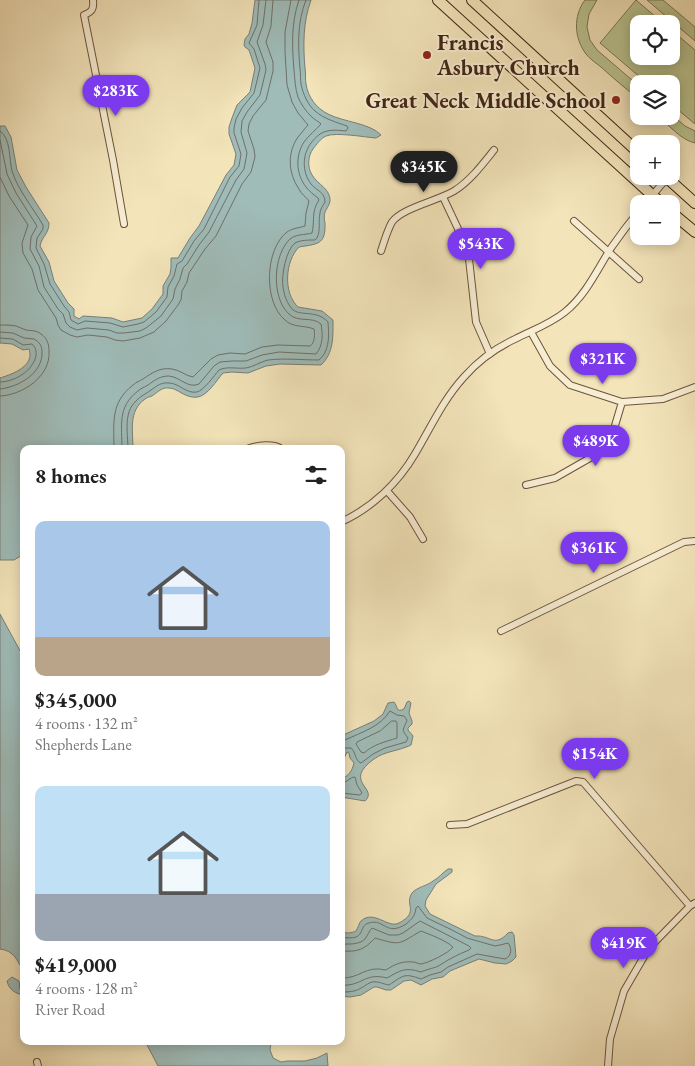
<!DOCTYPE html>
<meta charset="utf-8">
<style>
body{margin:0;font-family:"EB Garamond",serif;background:#f6f6f6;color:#222;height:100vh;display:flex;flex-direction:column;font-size:19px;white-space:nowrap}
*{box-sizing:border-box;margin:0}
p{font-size:16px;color:#767676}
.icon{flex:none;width:28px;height:28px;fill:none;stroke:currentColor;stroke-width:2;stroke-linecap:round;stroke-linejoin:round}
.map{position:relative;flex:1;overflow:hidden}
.drawer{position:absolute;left:20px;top:445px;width:325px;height:600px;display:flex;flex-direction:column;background:#fff;border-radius:10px;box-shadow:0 2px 12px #0003}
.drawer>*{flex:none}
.tools{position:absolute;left:630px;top:15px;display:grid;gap:10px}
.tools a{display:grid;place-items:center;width:50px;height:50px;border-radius:10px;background:#fff;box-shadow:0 2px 12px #0003;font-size:25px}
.price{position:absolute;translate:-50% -42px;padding:0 11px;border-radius:18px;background:#7c3aed;color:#fff;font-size:16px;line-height:32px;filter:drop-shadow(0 1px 2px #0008)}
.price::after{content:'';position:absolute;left:50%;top:30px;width:15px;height:11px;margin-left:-8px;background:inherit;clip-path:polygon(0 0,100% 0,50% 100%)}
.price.active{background:#222;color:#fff}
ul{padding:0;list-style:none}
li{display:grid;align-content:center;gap:10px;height:265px;padding:0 15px}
li span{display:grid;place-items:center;height:155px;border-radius:10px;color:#555}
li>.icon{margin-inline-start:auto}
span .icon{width:90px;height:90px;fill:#fffc;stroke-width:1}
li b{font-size:21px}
h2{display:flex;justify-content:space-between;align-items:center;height:60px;padding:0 15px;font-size:21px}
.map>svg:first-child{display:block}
.green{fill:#bac490;stroke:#7d7452}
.water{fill:#9fbcb9;stroke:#797f77}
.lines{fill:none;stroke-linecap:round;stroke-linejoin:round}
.shore{stroke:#707067;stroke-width:1}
.street-casing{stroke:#6d543e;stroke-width:8}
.primary-casing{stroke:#402415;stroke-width:12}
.street{stroke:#f7edd2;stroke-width:6}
.primary{stroke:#f3e4ba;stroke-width:10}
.poi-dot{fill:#8f2418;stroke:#f7edd2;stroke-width:2}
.labels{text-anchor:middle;stroke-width:4;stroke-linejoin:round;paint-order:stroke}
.poi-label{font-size:22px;font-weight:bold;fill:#402415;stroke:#f7edd2;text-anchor:start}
</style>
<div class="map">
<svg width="695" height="1066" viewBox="0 0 695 1066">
<rect width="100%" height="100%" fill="#f3e4ba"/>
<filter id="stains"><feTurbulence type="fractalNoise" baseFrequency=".004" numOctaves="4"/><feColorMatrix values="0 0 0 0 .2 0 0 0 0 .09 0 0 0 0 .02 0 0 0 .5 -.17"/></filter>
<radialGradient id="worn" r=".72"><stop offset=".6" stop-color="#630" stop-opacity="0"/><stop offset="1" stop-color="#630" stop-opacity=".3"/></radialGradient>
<path class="green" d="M585,0H597L589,14L587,27L590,40L597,50L639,86V99C626,89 613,78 601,67C596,63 590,59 586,54C574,38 573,16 585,0Z
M636,0L664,24H639V56H671V30L695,50V124L671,104V84H648L600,43Z
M647,0H663L695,27V41Z
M671,114L685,126L695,131V143C681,140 669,125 658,116H671Z"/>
<path class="water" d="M255,0H311C303,22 303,45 305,68C306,73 305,79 306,84C308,97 316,108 328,114C343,122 370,123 381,135L376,138C364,137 336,132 326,136C321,138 316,145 313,149C308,156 308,164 310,171C315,183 326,186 329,195C332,202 328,206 325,212C324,215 324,219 325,223C326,245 317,244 299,247C285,261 283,293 298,307L322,311L333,320C333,336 334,353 321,365L280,364L266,366L248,373L232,372L223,373C216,381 208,395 198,397C185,399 178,388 169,388C162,387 158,392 152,396C149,397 148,397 145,399C128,411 133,431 133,449H24V554L14,560H0V378C13,374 35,366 29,349L23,350L12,344L0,343V126H5L11,137L17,170L26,187L49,223C49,234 42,236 40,246L49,262L54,281L68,303L74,309V316L79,319L83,316L112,318L123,322L142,318L152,309L163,294V286L170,274L171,268V258H178L190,238L199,226L226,175L234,165L236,154L229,134V127L232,118L237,105L250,92L255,68L249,50L245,47L244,45L245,39L249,34L252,23Z
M0,614L24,658V971C16,960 15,951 0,949Z
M409,701L411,703L409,713L412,721V724L408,728V730L413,736L411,745C399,751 385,751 374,759C342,782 379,788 365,801L341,797V779C349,776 352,771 354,763L350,758L349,753L347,752L341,765V736L374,721L383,714L388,703L394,702C398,707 396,713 404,709L407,702Z
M448,869H452V872L436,884L426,900L425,906L430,914L475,936C491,935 494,948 508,933L512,932L514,935L516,957L512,961L506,964L495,963L479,959L450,971L443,977L432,979L421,985L411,980L404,981L391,990H386L377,987H374L361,995L350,997L341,996V931C345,934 352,933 356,931C358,928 359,923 361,921C374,909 388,929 399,923C420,912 404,905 412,893C417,887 427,886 433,881C439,878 442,873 448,869Z
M12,977L19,981L20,990L24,991V995C16,994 9,990 7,981Z
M145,1041H271L270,1050L273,1058L281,1062L287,1061H305L317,1058L327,1053L328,1066H158Z"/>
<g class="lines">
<path class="shore" d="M0,131C11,138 9,159 12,171C18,190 33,208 43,225V229L37,238L36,248L44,264L50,284L64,306L69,312L71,320L78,324L85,321L110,323L123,327L138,324L144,322L156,312L167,297L168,287L174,276L177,264L182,261L194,241L204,229L230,177L239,166L241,154L234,133V128L236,119L242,108L254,93L260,68L254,49L249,43L257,25L259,0
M0,140L7,174L16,193L37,226L31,237L30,249L39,266L44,287L58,309L63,314L66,323L70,327L77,330L87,328L109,330L117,333H124L140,331L146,328L161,316L173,299L175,289L180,279L183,268L187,264L199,245L209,232L236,180L244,169L247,153L241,132L242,121L247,112L260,95L266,70L265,64L257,42L263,25L266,0
M0,177L9,196L28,225L22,243L23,253L32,269L38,290L56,318L58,325L61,330L70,335L77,337L88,335L107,337L115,340L123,341L140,338L154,332L166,321L178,305L181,300L182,291L187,282L189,273L205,249L216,236L242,184L251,172L255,157L254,149L248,131L249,124L253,116L266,100L273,71V62L266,42L271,26L273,0
M0,325C5,325 11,325 16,326C19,327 23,329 26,330C32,331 36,330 41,334C47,338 49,344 49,351C51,376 23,395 0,396
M0,332L13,333L24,338L34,339C39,342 42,345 42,352C43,373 19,387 0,389
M0,338L13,339L23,345L32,344C42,353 32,368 23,374C16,379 7,382 0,382
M114,449C114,423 110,403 133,385C136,382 140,381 143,379C152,373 160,367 172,369C180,370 186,376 193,377L211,359L218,355L230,353L245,354L262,347L278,345L310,346C315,343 315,334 314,329C304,325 293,328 285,320C263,302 265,249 287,232C293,228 299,228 305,226L306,213L309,201C306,197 301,194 299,189C288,173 287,153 298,137C301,133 305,129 308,125L298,113L292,102L287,85L285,52V32L291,0
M122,449C122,426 117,407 138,391C141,388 145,387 148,385C155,380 160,376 169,376C180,377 188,389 199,384L214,366L220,362L232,361H246L262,355L279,352L316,354C323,346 323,334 321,324C312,316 298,323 289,314C271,298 273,255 290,239C296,234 305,235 312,233C315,220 311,212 319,200L318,198C314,195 309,191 306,187C296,174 295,156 304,142C309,135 316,130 321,124C318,121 315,120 312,117C306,112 301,104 298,97C295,88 295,80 294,70C292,46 291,23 299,0
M128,449C128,433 123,413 136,401C140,396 146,394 151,390C157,386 161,382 169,383C179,383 186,394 197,392C204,390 214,376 219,370C227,366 236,369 246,368C253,367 260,362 268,360C285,358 302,360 319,360C330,351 329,334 328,322C316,309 300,317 292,309C287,303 284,295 283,287C281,276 286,250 295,243C300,240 309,240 315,240L317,238C321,229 318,222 320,213C320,209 323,206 325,202C325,192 317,191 311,184C302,172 302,155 311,143C321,130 329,129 346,131L348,128L347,126C336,122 324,119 315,111C308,105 303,94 301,84C300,79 301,74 300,69C298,46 297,22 306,0
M392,721H396L397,723V738C385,742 374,744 364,753L361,752L356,744L357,742L380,731Z
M341,740H345C362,732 380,727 390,711L397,715L404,716L407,720C404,730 400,728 408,738L406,742L385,748L373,754L361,763C355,761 356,752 351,748H345L341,752
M341,783C347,783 350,777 355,777L357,785L362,793L360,795L341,793
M341,937C368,942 357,926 369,923C384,918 386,937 406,924C412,919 415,916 416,908L418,906L427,918L450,929L467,938L495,946L500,945L508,943C512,948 512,956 505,959L477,954L448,967L441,972L430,975L421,979C404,973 404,975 389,985C383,984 378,981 372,982C368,983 365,986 361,988C355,992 348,992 341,992
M341,944C349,944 359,945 365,939C368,935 369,931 372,928L389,935H398L403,933L420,921L469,946L471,948L469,950C459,954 449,959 440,965C436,968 427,969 421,972C405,967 401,970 387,978C364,972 362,987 341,985
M341,951C358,952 364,950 375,938C402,946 398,944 421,931C431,935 445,940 453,947C449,953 428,963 421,964C418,964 416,962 413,962C402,961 395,964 386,970C365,965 360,979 341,978"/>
<g class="street-casing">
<path id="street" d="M93,0C94,9 92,12 84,15L113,160L124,224
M443,197L468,250L476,322L490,354
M645,204L667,178
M574,221L639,279
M381,251C384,242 387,231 392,222C402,208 437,201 454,191C470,181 482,165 494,150
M531,332L550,366L570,385L622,402L663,399L695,387
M247,449C257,445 273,443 282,449
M526,485L555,478L597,454L611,439L622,402
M387,491L410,517L423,539
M341,522C372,508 398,483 415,454C431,427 443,400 464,377C478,361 496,348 515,339C533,330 550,324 565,312C586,295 597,270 611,248C620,235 629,223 639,211
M501,631L684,542L695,541
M450,825L467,824L576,781L583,782L690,906
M37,1062L38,1066
M608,1066L610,1039L624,991L649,948L690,906L695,903"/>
</g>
<g class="primary-casing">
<path id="primary" d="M438,0L662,204
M472,0L639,153
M665,176L695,203
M671,212L695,232"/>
</g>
<use href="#street" class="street"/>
<use href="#primary" class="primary"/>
</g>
<g class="poi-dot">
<circle cx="427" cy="55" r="5"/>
<circle cx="616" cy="100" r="5"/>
</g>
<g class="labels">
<g class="poi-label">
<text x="437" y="50">Francis<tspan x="437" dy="25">Asbury Church</tspan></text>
<text x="606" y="108" text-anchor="end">Great Neck Middle School</text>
</g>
</g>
<rect width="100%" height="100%" filter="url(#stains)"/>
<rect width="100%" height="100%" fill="url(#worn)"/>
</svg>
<div class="tools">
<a><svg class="icon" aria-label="locate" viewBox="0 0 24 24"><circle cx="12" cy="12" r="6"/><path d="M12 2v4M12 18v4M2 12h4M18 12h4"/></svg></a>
<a><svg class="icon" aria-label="layers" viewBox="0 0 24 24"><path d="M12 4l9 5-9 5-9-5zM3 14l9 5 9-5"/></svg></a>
<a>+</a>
<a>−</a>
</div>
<b class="price" style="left:116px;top:117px">$283K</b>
<b class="price active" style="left:424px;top:193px">$345K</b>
<b class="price" style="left:481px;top:270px">$543K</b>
<b class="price" style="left:603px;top:385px">$321K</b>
<b class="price" style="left:596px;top:467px">$489K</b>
<b class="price" style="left:594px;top:574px">$361K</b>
<b class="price" style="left:595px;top:780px">$154K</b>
<b class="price" style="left:624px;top:969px">$419K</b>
<section class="drawer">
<h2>8 homes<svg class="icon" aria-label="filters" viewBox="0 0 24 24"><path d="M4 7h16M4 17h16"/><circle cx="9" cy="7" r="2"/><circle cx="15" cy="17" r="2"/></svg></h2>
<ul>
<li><span style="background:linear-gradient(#a9c7e8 75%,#b9a48a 0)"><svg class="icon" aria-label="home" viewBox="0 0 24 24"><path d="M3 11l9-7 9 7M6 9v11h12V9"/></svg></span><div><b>$345,000</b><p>4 rooms · 132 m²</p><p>Shepherds Lane</p></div></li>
<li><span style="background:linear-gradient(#bfe0f5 70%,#9aa5b1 0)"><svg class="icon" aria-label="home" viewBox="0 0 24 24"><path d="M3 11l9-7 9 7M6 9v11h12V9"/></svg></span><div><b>$419,000</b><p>4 rooms · 128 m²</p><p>River Road</p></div></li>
</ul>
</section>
</div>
